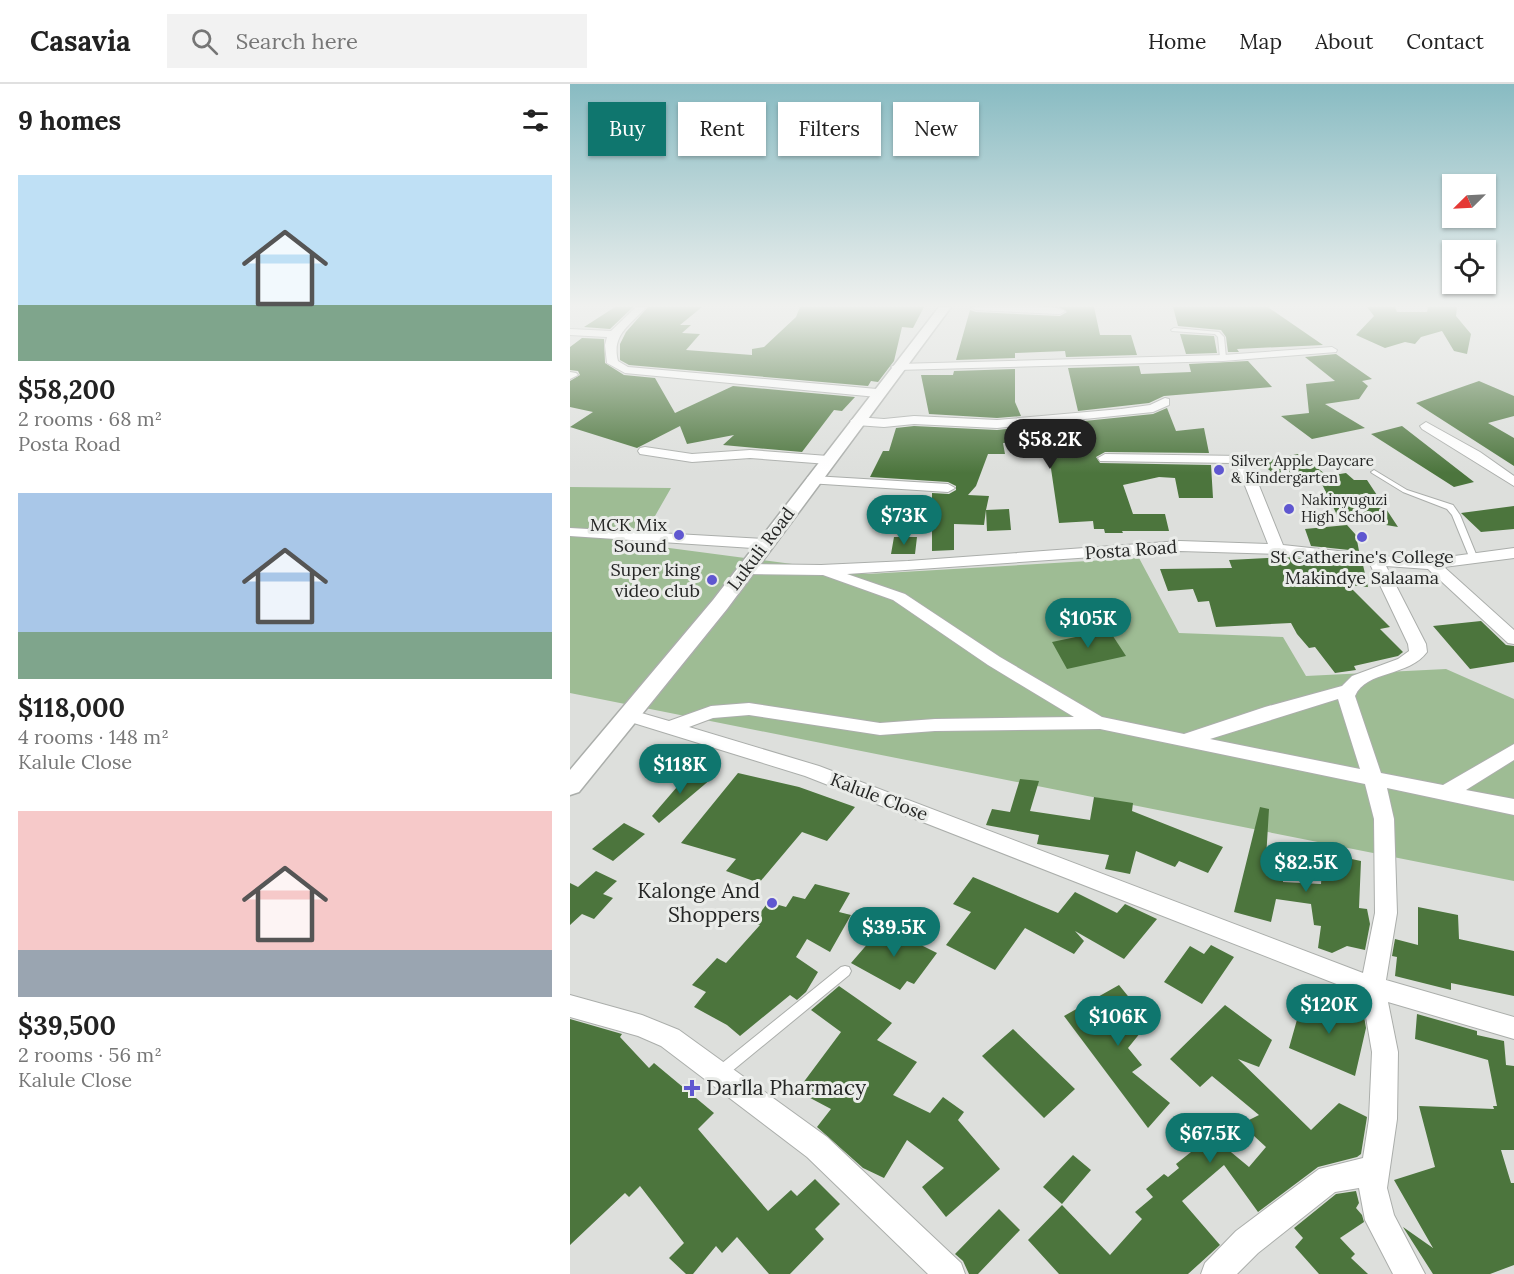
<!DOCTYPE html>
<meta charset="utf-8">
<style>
body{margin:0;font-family:Lora,serif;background:#f2f2f2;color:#222;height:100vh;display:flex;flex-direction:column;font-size:22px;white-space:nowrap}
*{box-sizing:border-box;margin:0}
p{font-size:20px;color:#767676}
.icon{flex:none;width:33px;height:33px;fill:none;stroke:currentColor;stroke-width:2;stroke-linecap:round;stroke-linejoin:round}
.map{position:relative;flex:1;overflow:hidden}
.drawer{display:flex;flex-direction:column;background:#fff;width:570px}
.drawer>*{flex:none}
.banner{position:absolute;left:18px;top:18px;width:570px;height:54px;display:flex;gap:12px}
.needle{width:39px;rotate:246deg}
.controls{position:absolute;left:872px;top:90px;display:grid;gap:12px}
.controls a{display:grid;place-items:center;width:54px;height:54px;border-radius:0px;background:#fff;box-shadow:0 2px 4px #0004;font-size:30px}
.price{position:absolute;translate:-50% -51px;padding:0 14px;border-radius:21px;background:#0f766e;color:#fff;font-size:20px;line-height:39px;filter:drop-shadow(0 2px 3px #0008)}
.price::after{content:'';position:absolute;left:50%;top:36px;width:18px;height:14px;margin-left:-9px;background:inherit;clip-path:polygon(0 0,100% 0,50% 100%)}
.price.selected{background:#222;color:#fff}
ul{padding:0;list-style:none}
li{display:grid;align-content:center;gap:12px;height:318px;padding:0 18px}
li span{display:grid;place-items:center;height:186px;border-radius:0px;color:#555}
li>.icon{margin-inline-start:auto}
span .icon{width:108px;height:108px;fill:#fffc;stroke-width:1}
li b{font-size:26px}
h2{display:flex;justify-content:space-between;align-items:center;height:72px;padding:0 18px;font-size:26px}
.tag{padding:0 21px;border-radius:0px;background:#fff;box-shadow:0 2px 4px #0004;font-size:21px;line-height:54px}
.tag.selected{background:#0f766e;color:#fff}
header{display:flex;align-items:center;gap:36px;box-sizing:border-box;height:84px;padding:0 30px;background:#fff;border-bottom:2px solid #e0e0e0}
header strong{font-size:28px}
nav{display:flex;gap:33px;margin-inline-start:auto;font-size:21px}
.search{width:420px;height:54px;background:#f2f2f2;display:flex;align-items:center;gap:15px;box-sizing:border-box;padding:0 21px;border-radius:0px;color:#767676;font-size:22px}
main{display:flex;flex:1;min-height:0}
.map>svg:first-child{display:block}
.green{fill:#9ebc94}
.building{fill:#4c753d}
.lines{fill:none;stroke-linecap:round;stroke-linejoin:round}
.service-casing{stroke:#abaeab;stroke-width:2}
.minor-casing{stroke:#abaeab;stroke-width:2}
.tertiary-casing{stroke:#abaeab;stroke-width:3}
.service{fill:#fff;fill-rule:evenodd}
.minor{fill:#fff;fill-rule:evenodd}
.tertiary{fill:#fff;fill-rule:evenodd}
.poi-dot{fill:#5f57d0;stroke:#eaece9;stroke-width:2}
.labels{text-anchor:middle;stroke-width:6;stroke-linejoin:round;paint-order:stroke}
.far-poi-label{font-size:15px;fill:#252625;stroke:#eaece9;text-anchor:start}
.poi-label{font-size:18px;fill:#252625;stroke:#eaece9;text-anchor:end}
.street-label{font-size:18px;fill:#252625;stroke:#eaece9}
.near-poi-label{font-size:21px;fill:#252625;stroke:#eaece9;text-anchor:end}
</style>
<header>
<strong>Casavia</strong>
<div class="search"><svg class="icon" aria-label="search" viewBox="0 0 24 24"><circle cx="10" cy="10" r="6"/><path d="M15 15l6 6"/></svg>Search here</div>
<nav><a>Home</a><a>Map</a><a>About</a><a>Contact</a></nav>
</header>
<main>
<section class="drawer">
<h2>9 homes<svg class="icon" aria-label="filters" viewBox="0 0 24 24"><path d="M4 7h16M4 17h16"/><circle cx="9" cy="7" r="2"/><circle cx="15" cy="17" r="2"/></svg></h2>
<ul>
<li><span style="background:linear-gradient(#bfe0f5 70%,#7fa58c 0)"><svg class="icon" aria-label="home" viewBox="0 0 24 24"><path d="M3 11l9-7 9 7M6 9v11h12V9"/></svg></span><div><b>$58,200</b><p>2 rooms · 68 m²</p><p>Posta Road</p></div></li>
<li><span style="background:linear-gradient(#a9c7e8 75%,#7fa58c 0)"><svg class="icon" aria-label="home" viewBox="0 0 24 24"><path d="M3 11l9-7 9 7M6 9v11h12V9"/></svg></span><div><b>$118,000</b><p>4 rooms · 148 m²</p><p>Kalule Close</p></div></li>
<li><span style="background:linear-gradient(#f6c9c9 75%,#9aa5b1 0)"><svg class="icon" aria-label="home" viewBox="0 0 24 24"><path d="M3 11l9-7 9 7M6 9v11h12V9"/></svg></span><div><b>$39,500</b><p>2 rooms · 56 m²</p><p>Kalule Close</p></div></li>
</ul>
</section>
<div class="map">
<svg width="944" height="1190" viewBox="0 0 944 1190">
<rect width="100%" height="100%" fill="#dddfdc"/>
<path class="green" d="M0,403L101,404L69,460L298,490L569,474L609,549L713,553L736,592L876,585L944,615V797L0,609Z"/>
<path class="building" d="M45,223H63L40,245L14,243Z
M78,223H132L110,241H121L112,249L130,250L116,266L182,271V265L194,263L226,233L230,223H354L343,244L332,243L324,277L308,298L301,297L298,302L59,281L50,276V260L56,248Z
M489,223H524L530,251H561L567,271L496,273L495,267L445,269V274L386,276L400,226L406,228L490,232L497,228Z
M603,223H698L753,261L667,265L669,268H658L656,253L651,246L608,242Z
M797,223H825L827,228H857L858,223H887L886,232L901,250L897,270L884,267L872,247L851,253L845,260L835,258L815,264L786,251L804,232Z
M610,250L644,252L647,269L616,270Z
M12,254L34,255L35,279L54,291L85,294L105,329L163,302L285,313L272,327L264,326L232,368L153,361L164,351L117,360L110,342L67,364L0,343L23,328L0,323V297L10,291L8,287L0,286V263Z
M766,270L802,295L792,297L798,302L789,315L755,320L795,344L742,355L711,332L739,329L736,300L765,297L735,273Z
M678,277L702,303L594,312L579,319L508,327L498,284L569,282L571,290L621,288L619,280Z
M445,285V318L451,332L427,334L359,330L351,291H383L384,287Z
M909,297L944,312V332L918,339L944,354V382L846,319Z
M597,324L606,347L634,344L639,369L535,368L526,373L530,379L641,381L643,414H609L605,394L589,393L553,401L563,430H595L599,447H552L553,449H535L534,445H524L523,437L489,439L479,371H476L471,358L433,359L435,370H418L406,402L398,411L419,412L416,426L439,425L441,446L417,447L416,426L414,441L384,440V466L362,467V409L379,410L386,406V402L378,398L300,393L313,367H319L326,344L344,342L427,346L583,330Z
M832,342L904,398L884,403L801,350Z
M728,370L758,392L776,389L784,396H797L828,443L768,433L749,394L718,401L689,378Z
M944,422V445L911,448L891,429Z
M777,441L786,451L789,467L741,462L735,445Z
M324,453H347L345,470H321Z
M716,473L793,481L798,503L778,501L820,543L810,545L833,568L828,572L784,582L786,586L765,589L745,563L739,564L727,550L721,539L646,543L639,517L628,518L623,505L598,507L590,485L662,484L659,476Z
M911,537L936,561L944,562V578L900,585L863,542Z
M539,546L556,572L497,585L482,558Z
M119,689L141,695L89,739L82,732Z
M168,689L229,703L285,723L257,757L232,748L189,799L156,787L166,775L111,759Z
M450,695L469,697L460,727L520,736L524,713L563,719L562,727L653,763L638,789L609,777L605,783L566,767L560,790L535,785L539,771L467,760L469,751L416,741L422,725L440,728Z
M690,723L699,725L696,775L714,778L713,798L751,800L753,769L791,777L789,824L797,825L800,840L795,866L777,862L762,869L748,864L751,842L744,841L741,820L706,815L701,838L664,828Z
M54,739L75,750L43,777L22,765Z
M26,787L47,797L33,810L43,814L24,835L12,830L0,841V799L8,803Z
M403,793L488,829L505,808L547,829L555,820L587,835L554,875L505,847L514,857L504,870L455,844L425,886L376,861L401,828L383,820Z
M245,800L280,809L269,828L281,831L260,868L237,855L226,873L248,888L236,908L227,916L220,911L170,952L157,941L124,923L136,908L122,901L147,874L156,879L190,841L183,839L198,818L216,823L223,812L235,815Z
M848,823L888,831L889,855L944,867V912L881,899V906L825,892L827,873L822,872L825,855L848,861Z
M313,842L367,869L344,900L337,897L330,906L281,879Z
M641,861L664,873L632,920L594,898L620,862L634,870Z
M549,901L579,938L558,964L572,981L562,988L600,1019L578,1044L494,932Z
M269,902L322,939L307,956L347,978L323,1011L360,1029L373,1013L394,1028L388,1036L430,1085L376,1133L352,1103L374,1084L337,1056L314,1094L293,1084L247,1043L261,1025L227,1007L271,948L241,926Z
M734,911L794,932L796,944L785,992L719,964Z
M655,921L702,956L689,983L668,975L741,1046L769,1019L797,1033L791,1070L787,1073L748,1083L688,1128L654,1081L612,1117L650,1161L618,1190H489L458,1156L492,1121L540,1171L572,1135L565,1128L583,1113L576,1105L594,1090L598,1093L609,1084L606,1080L626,1064L639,1057L635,1052L638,1049L679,1083L696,1063L671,1040L689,1031L642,992L630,1003L600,975Z
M847,930L907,947V951L934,957L936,981L944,982V1066H931L941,1099H944V1181L920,1190H863L833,1143L863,1164L824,1096L865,1083L849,1022L924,1025L923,1022H927L918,976L845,955Z
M0,935L52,950L50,953L79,984L84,979L144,1029L128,1045L198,1127L221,1106L227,1112L245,1095L270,1120L245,1145L254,1155L220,1190H199L167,1153L152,1169L146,1162L123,1190H116L99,1174L114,1159L70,1102L59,1113L55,1109L0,1161Z
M443,945L505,1005L474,1034L412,972Z
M503,1071L521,1086L492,1120L473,1103Z
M786,1107L789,1119L786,1124L792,1131L794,1138L770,1154L785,1170L781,1174L798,1190H749L725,1163L733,1154L724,1144L766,1110Z
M429,1125L450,1146L408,1190H399L393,1177L385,1170Z"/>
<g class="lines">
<g class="service-casing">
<path id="service" d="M604,244L649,248L654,253L656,274L653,276L650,274L648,253L645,250L602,247L601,246Z
M804,386L837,406L883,421L890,431L908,475L907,477H901L900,475L882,431L877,425L833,408L802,389L801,388Z
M275,882L279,883L281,887L279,891L156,992L151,994L146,992L144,988L146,984L271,883Z"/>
</g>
<g class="minor-casing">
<path id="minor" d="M66,223H76C61,241 41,250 48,277L58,283L307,305L313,309L307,313L55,289L37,279L35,261L37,253L0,251V245L41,247Z
M401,223C416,221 486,220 495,227L490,230L406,226Z
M762,263L767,266L766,268L653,277L327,286L321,283L327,280L653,271Z
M0,288L6,289L8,291L0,295Z
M595,314L599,315V321L583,328L427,344L344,340L314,343L286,341L280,337L286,333L314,335L344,332L427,336L551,325L580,321Z
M856,338L910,368L944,392V402L852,345L850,342Z
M75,363L122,370L180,366L258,372L265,376L258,380L180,374L122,378L70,370L68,367L70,364Z
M535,370L672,372L684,389L713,461L832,474L862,475L944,464V474L874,483L944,546V560L938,559L858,485L816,482L856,560L857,568C839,593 796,586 785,612L811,689L873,701L944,660V676L896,706L944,715V731L817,704L824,735L827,829L816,896L944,933V955L818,918L828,968L827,1035L817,1104L824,1131L855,1190H823L795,1136L789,1104L765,1108L688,1169L667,1190H631L635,1179L666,1147L749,1085L793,1074L799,1035L802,968L792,910L235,692L54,636L52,632L54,628L61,626L99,637L141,622L179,619L310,639L365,635L504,633L418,581L323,516L253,491L176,490L168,485L176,480L251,481L338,477L610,457L698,460L670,389L663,379L530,377L528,374ZM610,467L707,470L800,480L838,560L839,567L828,575L782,592L772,602L695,623L614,650L532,633L430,573L335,510L277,490ZM768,615L790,685L640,655ZM179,631L310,651L365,647L530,645L795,700L804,735L805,829L793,889L249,682L119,643L143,634Z
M243,392L378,400L385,404L378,408L238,399L236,396L238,393Z
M0,444L196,455L204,460L196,465L0,452Z
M0,911L72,931L109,946L257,1053L391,1179L395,1190H358L237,1073L91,962L68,952L0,933Z"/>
</g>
<g class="tertiary-casing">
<path id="tertiary" d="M369,223H381L157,525L9,708L0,711V686L143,516Z"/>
</g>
<use href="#service" class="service"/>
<use href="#minor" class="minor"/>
<use href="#tertiary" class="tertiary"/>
</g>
<linearGradient id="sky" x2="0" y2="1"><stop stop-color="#88bbc2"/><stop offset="0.57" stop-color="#f0f1ef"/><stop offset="1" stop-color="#f0f1ef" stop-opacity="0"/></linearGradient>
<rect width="944" height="389" fill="url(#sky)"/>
<g class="poi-dot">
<circle cx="649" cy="386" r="6"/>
<circle cx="719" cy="425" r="6"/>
<circle cx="109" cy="451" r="6"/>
<circle cx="792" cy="453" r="6"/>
<circle cx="142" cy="496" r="6"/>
<circle cx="202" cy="819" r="6"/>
<path d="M119 995h6v6h6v6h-6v6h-6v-6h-6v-6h6z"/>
</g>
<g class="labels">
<g class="far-poi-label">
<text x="661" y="382">Silver Apple Daycare<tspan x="661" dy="17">&amp; Kindergarten</tspan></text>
<text x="731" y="421">Nakinyuguzi<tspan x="731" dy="17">High School</tspan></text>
</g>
<g class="poi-label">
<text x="97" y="447">MCK Mix<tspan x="97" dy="21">Sound</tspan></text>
<text x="792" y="479" text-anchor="middle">St Catherine's College<tspan x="792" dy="21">Makindye Salaama</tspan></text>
<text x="130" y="492">Super king<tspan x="130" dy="21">video club</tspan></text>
</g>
<g class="street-label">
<text transform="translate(191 465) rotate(-53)" y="6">Lukuli Road</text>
<text transform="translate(561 466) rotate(-4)" y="6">Posta Road</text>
<text transform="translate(309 713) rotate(21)" y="6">Kalule Close</text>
</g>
<g class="near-poi-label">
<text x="190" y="814">Kalonge And<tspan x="190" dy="24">Shoppers</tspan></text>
<text x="136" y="1011" text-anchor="start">Darlla Pharmacy</text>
</g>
</g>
</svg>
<div class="controls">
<a><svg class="needle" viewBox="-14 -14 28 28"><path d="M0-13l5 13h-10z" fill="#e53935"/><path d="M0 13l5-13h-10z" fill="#767676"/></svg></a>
<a><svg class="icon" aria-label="locate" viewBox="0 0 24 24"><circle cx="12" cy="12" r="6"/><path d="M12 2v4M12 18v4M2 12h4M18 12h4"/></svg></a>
</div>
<b class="price selected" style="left:480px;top:386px">$58.2K</b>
<b class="price" style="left:334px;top:462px">$73K</b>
<b class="price" style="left:518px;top:565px">$105K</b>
<b class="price" style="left:110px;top:711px">$118K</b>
<b class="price" style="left:736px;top:809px">$82.5K</b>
<b class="price" style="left:324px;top:874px">$39.5K</b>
<b class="price" style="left:759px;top:951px">$120K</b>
<b class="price" style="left:548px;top:963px">$106K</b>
<b class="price" style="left:640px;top:1080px">$67.5K</b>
<div class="banner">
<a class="tag selected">Buy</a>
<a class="tag">Rent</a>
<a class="tag">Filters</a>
<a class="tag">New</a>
</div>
</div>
</main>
